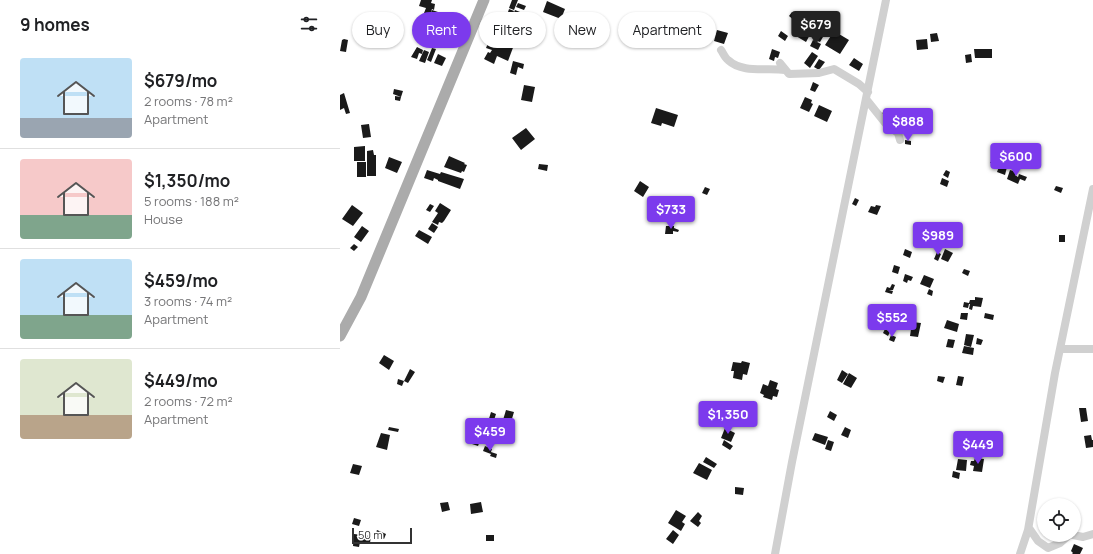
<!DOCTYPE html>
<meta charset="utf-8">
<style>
body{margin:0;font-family:Manrope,sans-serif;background:#f2f2f2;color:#202124;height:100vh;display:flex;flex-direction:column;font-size:15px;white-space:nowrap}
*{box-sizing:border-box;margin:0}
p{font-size:13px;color:#757577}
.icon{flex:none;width:22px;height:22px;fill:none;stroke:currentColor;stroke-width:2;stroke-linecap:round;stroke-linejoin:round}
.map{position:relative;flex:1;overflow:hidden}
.details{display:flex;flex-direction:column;background:#fff;width:340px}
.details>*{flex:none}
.guide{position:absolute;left:12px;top:12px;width:380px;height:36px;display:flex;gap:8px}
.fabs{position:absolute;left:697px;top:498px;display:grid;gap:8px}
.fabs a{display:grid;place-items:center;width:44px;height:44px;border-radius:50%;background:#fff;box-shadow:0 1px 3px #0004;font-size:20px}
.scale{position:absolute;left:12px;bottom:10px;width:60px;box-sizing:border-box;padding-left:4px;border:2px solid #333;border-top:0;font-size:11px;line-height:14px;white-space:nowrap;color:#333;-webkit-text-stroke:3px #fff;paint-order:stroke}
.price{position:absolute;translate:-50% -34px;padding:0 9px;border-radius:4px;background:#7c3aed;color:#fff;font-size:13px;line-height:26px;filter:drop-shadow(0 1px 2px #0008)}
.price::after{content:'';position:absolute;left:50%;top:24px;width:12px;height:9px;margin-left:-6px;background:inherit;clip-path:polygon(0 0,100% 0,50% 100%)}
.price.selected{background:#222;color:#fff}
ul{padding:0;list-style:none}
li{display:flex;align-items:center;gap:12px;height:100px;padding:0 20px}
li+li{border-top:1px solid #e0e0e0}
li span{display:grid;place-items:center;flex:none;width:112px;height:80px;border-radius:4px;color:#555}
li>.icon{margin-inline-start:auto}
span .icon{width:48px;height:48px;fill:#fffc;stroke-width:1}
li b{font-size:17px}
h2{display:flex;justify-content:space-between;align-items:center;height:48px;padding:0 20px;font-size:17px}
.pill{padding:0 14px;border-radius:18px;background:#fff;box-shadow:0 1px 3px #0004;font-size:14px;line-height:36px}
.pill.selected{background:#7c3aed;color:#fff}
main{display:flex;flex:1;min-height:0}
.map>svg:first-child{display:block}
.building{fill:#1a1a1a}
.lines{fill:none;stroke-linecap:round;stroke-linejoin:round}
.minor{stroke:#d0d0d0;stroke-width:8}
.major{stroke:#ababab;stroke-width:11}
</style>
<main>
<section class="details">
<h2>9 homes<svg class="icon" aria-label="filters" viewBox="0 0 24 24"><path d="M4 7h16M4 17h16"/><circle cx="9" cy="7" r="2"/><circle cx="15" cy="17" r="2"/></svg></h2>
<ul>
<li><span style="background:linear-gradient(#bfe0f5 75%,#9aa5b1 0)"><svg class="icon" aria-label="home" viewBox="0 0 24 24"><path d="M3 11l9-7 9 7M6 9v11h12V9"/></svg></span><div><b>$679/mo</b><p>2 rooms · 78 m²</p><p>Apartment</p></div></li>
<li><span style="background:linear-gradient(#f6c9c9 70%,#7fa58c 0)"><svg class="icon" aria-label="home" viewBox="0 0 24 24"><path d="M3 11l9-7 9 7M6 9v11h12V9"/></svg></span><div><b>$1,350/mo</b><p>5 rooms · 188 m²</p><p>House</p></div></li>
<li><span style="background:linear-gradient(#bfe0f5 70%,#7fa58c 0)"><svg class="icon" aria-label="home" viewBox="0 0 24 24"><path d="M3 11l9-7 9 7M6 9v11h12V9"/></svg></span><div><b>$459/mo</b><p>3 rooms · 74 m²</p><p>Apartment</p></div></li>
<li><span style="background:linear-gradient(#dfe7d0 70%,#b9a48a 0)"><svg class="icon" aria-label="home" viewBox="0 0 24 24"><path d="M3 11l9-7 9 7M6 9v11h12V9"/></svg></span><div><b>$449/mo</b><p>2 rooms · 72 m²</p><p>Apartment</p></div></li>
</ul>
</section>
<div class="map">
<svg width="753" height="554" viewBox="0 0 753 554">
<rect width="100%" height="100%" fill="#fff"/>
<path class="building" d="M81,0H92L91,3L95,4L94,10L92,9L90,15L84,13L86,8L79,6Z
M172,0H178L174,10L169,8Z
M207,1L225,9L221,19L203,12Z
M178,3L186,6L184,10L176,7Z
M169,9L174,11L172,16L167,15Z
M92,10L98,12L97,17L90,15Z
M175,10L180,12L178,19L172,17Z
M452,12L458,17L455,21L449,16Z
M183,17L186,19L182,28L178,26Z
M221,25L225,27L222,33L218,31Z
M462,25L472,31L466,42L456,36Z
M377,30L388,33L384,44L374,41Z
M441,31L448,36L445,41L438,36Z
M494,31L509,40L500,54L485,45Z
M597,33L599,41L591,42L590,34Z
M478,34L483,37L480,42L475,40Z
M151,36L174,45L168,61L157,56L154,64L144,59L148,52L150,53L152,50L146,48Z
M4,39L8,40L6,52L0,51L2,40Z
M587,39L588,49L577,50L576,40Z
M473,40L481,44L478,50L470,46Z
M77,47L83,50L82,54L79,53L77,59L71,57Z
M92,48L96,49L91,62L87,60Z
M432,49L440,52L438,58L435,57L434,61L429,59Z
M634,49H652V58H635Z
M84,50L89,52L85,63L79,61Z
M472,52L478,56L470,68L464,63Z
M98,54L106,58L102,66L94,63Z
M631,54L632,62L626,63L625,55Z
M514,58L523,64L519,71L509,65Z
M479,59L485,62L479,70L474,67Z
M173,61L184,64L183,69L178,67L176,75L170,73Z
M473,82L479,85L475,92L470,90Z
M184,85L195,87L192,102L181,100Z
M54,89L63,91L61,97L53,94Z
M4,93L10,113L6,114L4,108L0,110V95Z
M55,96L61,97L60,101L55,100Z
M465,97L472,100L471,103L473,104L469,112L460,108Z
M479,105L492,111L487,122L474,116Z
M316,108L338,115L334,127L322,123L321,126L311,123Z
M544,110L554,114L551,120L541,116Z
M555,120L562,123L559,129L552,126Z
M29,124L31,137L23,138L21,125Z
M186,128L195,139L181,150L172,138Z
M565,140L571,141V145L565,144Z
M25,146V161H14V147Z
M33,150L34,155H36V176H27V151Z
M109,156L125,163L124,164L127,165L124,172L122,171L121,173L104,167Z
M49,157L62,162L57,173L45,168Z
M652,160L660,161V164L667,167L665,175L657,172L660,164L650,163Z
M17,162H26V177H17Z
M199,164L208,165L207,171L198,169Z
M87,170L100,174L101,172L124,179L120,189L98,181V180L94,178L93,181L84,178Z
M606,170L610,172L608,178L603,175Z
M670,170L676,172L675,175L678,177L679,174L687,177L685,181L680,179L678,184L667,179Z
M602,178L609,181L607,187L600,184Z
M300,181L309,187L303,197L294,191Z
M716,186L723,188L721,193L714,190Z
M365,187L370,189L367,195L362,193Z
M515,198L519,200L516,206L512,204Z
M100,203L111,210L104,221L102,223L99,222L98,225L92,222L98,213L95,211Z
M90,204L94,206L90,212L86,210Z
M12,205L23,213L13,226L2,219Z
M536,205L541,206L537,215L528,212L531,206L535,207Z
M92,223L98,227L94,233L88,229Z
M22,226L29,231L21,242L14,237Z
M326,226H334V228L339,230L338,232L333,231V234H325Z
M79,230L92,237L88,244L75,236Z
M719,235H725V242H719Z
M14,244L18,247L14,251L10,248Z
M565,249L572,252L570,258L563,255Z
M605,249L613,253L608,262L601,259Z
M597,252L601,254L598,261L594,259Z
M554,265L560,267L558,274L552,272Z
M624,269L630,271L628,276L622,273Z
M565,274L573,277L571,281L568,280L567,283L563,281Z
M584,275L594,279L590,288L580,284Z
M552,284L555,285L553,290H549L553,291L552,294L545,292L547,287L550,288Z
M589,289L593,291L592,296L587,294Z
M635,297L643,298L641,307L633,306L632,310L629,309L630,304H629L628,308L623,307L624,302L629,303L630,300H635Z
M621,313H628L627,320L620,319Z
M645,313L654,315L653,320L644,318Z
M607,320L619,324L617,332L604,328Z
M572,322L581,323L578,337L570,336Z
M547,324L554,327L552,332L546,329Z
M545,329L550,332L548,336L543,333Z
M626,334L634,335L631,347L624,345Z
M551,335L556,337L554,342L549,340Z
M637,338L643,340L641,345L636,344Z
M608,339L615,340L613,348L606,347Z
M624,346L634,348L633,355L622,353Z
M44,355L54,361L49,370L39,363Z
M402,361L410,363L407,375L403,374L402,380L393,378L394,371H391L393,362L401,363Z
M70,369L75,372L68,383L64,381Z
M502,370L508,374L502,383L497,380Z
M509,373L517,378L511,388L503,384Z
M598,376L605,377L603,383L597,381Z
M618,376L624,377L622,386L616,385Z
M58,379L64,381L62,386L57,384Z
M430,380L438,383L436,389L439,390L437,397L433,396L432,400L423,397L424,395L420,393L423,384L428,386Z
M739,408H746L748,421L741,422Z
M166,410L174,412L171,422L163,420Z
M490,411L497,415L494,421L487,417Z
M151,412L156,414L153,423L148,422Z
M49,427L59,429L58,432L48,430Z
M505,427L511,430L508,438L501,435Z
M385,428L395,433L391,442L381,438Z
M41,433L50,435L47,450L36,447Z
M475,433L488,437L485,445L472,440Z
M132,435L141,438L138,446L129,443Z
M751,435L752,440H753V447L746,448L744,436Z
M384,440L393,446L390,450L382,445Z
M488,440L494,442L491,451L485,449Z
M145,446L152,449L151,452L157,454L156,458L150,456L151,454L143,451Z
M366,457L377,464L374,468L363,462Z
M635,458L644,459L642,472L633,471L634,466L630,465L631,461H634Z
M618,459L627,460L626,471L616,470Z
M359,463L372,470L367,480L353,473Z
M13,464L22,466L19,475L10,473Z
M613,471L620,473L619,479L612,477Z
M395,487L404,488L403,495L395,494Z
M108,502L110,510L102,512L100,503Z
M141,502L143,512L131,514L130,504Z
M336,510L346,516L342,522L345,524L341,531L328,523Z
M358,512L362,516L359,521L361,523L358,527L350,521Z
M14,518L21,520L19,526L12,524Z
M37,530L46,534L44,539L35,535Z
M333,530L339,535L333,544L326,539Z
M14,534L31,536L30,543L20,542L19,547L13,546Z
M146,535H154V541H146Z
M734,544L743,548L740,554H732L733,553L731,551Z"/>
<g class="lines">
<path class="minor" d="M381,50C383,53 385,58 388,60C403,74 427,67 445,70
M440,63L449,74L479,73L494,69L519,84L528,92
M526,99L546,124L558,133L560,140
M720,349H753
M689,528L698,541L708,548L720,543L729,535
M733,535L743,537L753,534
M435,554L452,462L546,0
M680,554L688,530L715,373L753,189"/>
<path class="major" d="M0,336L21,297L144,0"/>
</g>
</svg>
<div class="fabs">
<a><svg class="icon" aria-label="locate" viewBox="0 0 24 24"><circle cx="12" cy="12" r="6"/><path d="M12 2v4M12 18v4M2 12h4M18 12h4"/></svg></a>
</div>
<div class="scale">50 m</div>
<b class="price selected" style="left:476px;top:45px">$679</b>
<b class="price" style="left:568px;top:142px">$888</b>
<b class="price" style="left:676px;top:177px">$600</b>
<b class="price" style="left:331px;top:230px">$733</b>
<b class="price" style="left:598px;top:256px">$989</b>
<b class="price" style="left:552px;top:338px">$552</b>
<b class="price" style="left:388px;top:435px">$1,350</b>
<b class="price" style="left:150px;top:452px">$459</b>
<b class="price" style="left:638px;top:465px">$449</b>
<div class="guide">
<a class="pill">Buy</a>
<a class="pill selected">Rent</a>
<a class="pill">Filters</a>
<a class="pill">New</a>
<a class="pill">Apartment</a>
</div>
</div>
</main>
